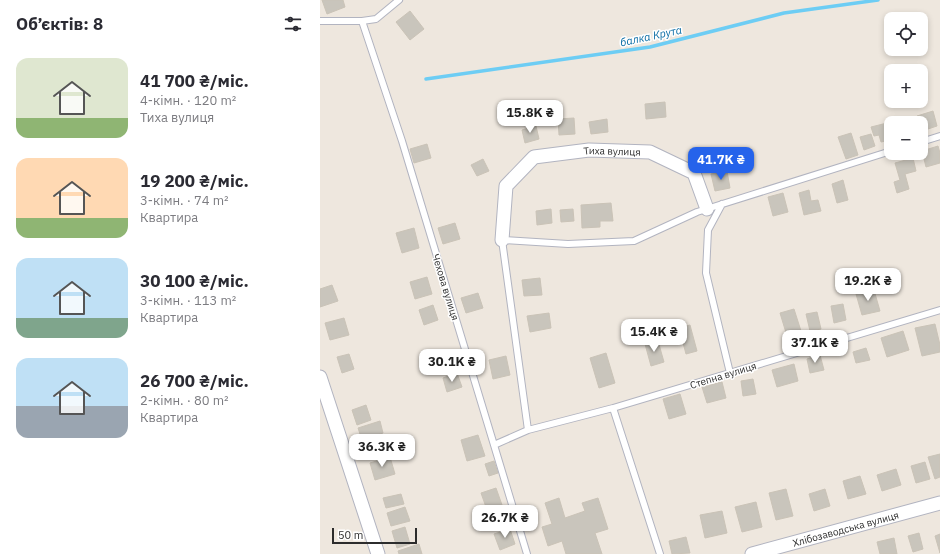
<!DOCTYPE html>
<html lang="uk">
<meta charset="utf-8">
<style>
body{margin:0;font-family:"IBM Plex Sans",sans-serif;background:#f7f7f7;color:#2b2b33;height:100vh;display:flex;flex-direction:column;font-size:15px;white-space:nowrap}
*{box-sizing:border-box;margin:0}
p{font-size:13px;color:#7c7c81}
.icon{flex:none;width:22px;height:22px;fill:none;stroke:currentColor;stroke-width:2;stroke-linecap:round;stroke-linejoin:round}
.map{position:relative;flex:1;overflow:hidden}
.sheet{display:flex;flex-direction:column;background:#fff;width:320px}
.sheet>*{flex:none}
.controls{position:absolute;left:564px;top:12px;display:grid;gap:8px}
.controls a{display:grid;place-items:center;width:44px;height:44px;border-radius:8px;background:#fff;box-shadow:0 2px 6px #0003;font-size:20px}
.scale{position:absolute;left:12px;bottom:10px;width:85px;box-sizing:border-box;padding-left:4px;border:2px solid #2c2c2c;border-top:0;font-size:11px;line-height:14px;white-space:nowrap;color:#2c2c2c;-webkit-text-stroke:3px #fff;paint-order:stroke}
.price{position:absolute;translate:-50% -34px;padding:0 9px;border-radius:8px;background:#fff;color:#222;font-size:13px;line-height:26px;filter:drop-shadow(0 1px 2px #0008)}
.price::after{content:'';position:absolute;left:50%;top:24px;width:12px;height:9px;margin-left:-6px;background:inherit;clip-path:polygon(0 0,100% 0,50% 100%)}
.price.current{background:#2563eb;color:#fff}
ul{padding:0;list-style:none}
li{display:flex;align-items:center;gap:12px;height:100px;padding:0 16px}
li span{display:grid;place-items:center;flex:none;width:112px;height:80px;border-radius:12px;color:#555}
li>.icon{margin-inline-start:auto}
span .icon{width:48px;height:48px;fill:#fffc;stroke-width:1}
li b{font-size:17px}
h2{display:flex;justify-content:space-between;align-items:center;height:48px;padding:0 16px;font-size:17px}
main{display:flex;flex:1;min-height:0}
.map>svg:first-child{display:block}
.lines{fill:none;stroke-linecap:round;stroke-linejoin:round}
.stream{stroke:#6dcdf4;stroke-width:3.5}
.building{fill:#c9c5bc;stroke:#cac3b7}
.lane-casing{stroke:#b2b4c0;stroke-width:8}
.street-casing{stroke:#b2b4c0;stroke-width:15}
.lane{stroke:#fff;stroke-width:6}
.street{stroke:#fff;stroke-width:13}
.labels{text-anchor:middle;stroke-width:3;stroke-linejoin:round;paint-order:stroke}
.street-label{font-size:10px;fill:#2c2c2c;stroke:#fff}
.water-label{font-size:11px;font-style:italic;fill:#086ba4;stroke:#fff}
</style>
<main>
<section class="sheet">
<h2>Об’єктів: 8<svg class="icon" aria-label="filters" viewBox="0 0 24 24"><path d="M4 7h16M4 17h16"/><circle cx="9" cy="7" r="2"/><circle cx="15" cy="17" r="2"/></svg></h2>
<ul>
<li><span style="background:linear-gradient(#dfe7d0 75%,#8fb573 0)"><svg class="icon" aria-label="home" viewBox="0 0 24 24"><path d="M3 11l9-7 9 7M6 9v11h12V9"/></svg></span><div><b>41 700 ₴/міс.</b><p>4-кімн. · 120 m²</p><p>Тиха вулиця</p></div></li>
<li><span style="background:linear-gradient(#ffd9b3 75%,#8fb573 0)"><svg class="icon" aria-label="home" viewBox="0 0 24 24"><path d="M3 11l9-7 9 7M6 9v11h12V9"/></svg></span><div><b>19 200 ₴/міс.</b><p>3-кімн. · 74 m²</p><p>Квартира</p></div></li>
<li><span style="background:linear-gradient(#bfe0f5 75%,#7fa58c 0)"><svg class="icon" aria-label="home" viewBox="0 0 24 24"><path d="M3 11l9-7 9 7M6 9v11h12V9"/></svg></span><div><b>30 100 ₴/міс.</b><p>3-кімн. · 113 m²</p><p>Квартира</p></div></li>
<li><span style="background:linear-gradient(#bfe0f5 60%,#9aa5b1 0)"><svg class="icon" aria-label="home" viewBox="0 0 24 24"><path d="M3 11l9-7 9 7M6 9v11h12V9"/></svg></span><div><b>26 700 ₴/міс.</b><p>2-кімн. · 80 m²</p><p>Квартира</p></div></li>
</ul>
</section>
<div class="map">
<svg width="620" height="554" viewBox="0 0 620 554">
<rect width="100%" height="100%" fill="#eee7de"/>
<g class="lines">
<path class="stream" d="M106,79L330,47L464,13L558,0"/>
</g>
<path class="building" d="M2,0H23L25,7L7,14Z
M90,11L104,29L90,40L76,22Z
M345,102L346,117L326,119L325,104Z
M613,111L617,126L602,131L601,123H599L597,116Z
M254,118L255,134L239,135L238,119Z
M287,119L288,132L271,134L269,122Z
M567,123L571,140L561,142L559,135L554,136L551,127Z
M216,126L219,139L205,143L202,130Z
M531,133L538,155L526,159L518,137Z
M551,134L555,146L544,150L540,137Z
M107,144L111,158L94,163L90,149Z
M618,146L620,153V163L606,167L602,151Z
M424,150L428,161L408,167L404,157Z
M593,158L596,171L585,174L589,189L577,193L574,182L580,180L575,163Z
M163,159L169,171L157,176L151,165Z
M407,171L410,188L395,191L391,174Z
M523,180L528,200L517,203L512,184Z
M489,190L491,201L498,200L501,211L484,215L479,193Z
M463,193L468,212L453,216L448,197Z
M291,203L293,221H280V227L262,228L261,205Z
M231,209L232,223L217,225L216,211Z
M253,209L254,221L241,222L240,210Z
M135,223L140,239L123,244L118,228Z
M94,228L99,248L82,253L76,233Z
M107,277L112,294L95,299L90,282Z
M220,278L222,295L204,296L202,280Z
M12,285L18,301L0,307V289Z
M554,290L560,311L542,315L536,294Z
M158,293L163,308L146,313L141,298Z
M523,304L526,320L514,323L511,306Z
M113,305L118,320L104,325L99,310Z
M474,309L481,331L467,336L460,313Z
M497,312L501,329L490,331L486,314Z
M229,313L231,328L210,332L207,316Z
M24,318L29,335L10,340L5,323Z
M615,324L620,345V352L602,356L595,328Z
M370,325L377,351L366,354L359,328Z
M583,331L589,350L567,357L561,338Z
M338,341L344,362L331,366L325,344Z
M546,348L550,360L536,363L533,352Z
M286,353L295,383L279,388L270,358Z
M29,354L34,369L22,373L17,357Z
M500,355L504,370L490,373L487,359Z
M186,356L190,375L173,379L169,360Z
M474,364L478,381L457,387L452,370Z
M137,373L142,387L127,392L123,378Z
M433,379L436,394L423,396L421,381Z
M402,382L406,398L387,403L382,387Z
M360,394L366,414L349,419L343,399Z
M46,405L51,420L37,425L32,410Z
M60,421L63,433L42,440L38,428Z
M158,435L165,456L147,461L141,440Z
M620,454V477L615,479L608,457Z
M70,457L75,474L55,480L50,463Z
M174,461L178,473L169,476L165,464Z
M605,462L610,479L596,483L591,466Z
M576,469L581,485L562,491L557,475Z
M540,476L546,494L528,499L523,481Z
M176,488L187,519L172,524L161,493Z
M466,489L473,516L456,520L449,493Z
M505,489L510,506L494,511L489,494Z
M81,494L84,504L66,508L63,498Z
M239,498L245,518L265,511L262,503L278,498L288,529L275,533L282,554H246L242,541L228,546L222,527L232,524L225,503Z
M436,502L442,527L422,532L415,507Z
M85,507L90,521L71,526L67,513Z
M402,511L407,533L385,538L380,515Z
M85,527L90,544L77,548L72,531Z
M190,529L195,544L180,550L174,534Z
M599,533L603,549L593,552L588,536Z
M620,534V553L615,536Z
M366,537L370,553L352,554L349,541Z
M574,538L577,554H560L557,542Z
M99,544L102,554H79L78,551Z"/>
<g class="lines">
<g class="lane-casing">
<path id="lane" d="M0,21H42L56,19L79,0
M42,21L82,141L207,554
M601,142L620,136
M402,204L388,230L386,273L410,373
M293,408L340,554
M208,430L182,240L248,244L314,241L377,212L571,151
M174,445L208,430L293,408L620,310"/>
</g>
<g class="street-casing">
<g id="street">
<path id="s1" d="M182,240L186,186L214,157L269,150L330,152L374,173L387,209"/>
<path d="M0,377L58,554"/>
<path id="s2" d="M432,554L620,503"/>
</g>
</g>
<use href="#lane" class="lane"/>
<use href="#street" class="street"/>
</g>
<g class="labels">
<g class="street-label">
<text dy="4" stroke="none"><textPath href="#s1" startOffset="173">Тиха вулиця</textPath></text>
<text transform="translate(126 287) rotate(73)" y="4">Чехова вулиця</text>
<text transform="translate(403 375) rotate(-17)" y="4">Степна вулиця</text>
<text dy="4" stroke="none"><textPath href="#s2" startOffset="97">Хлібозаводська вулиця</textPath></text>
</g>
<g class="water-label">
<text transform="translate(331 36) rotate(-12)" y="4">балка Крута</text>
</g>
</g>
</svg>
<div class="controls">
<a><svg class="icon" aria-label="locate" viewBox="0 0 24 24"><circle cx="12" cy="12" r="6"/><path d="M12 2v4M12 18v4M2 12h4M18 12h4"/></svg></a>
<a>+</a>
<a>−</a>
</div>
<div class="scale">50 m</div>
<b class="price" style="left:210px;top:134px">15.8K ₴</b>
<b class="price current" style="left:401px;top:181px">41.7K ₴</b>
<b class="price" style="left:548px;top:302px">19.2K ₴</b>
<b class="price" style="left:334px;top:353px">15.4K ₴</b>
<b class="price" style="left:495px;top:364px">37.1K ₴</b>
<b class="price" style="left:132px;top:383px">30.1K ₴</b>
<b class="price" style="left:62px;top:468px">36.3K ₴</b>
<b class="price" style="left:185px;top:539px">26.7K ₴</b>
</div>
</main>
